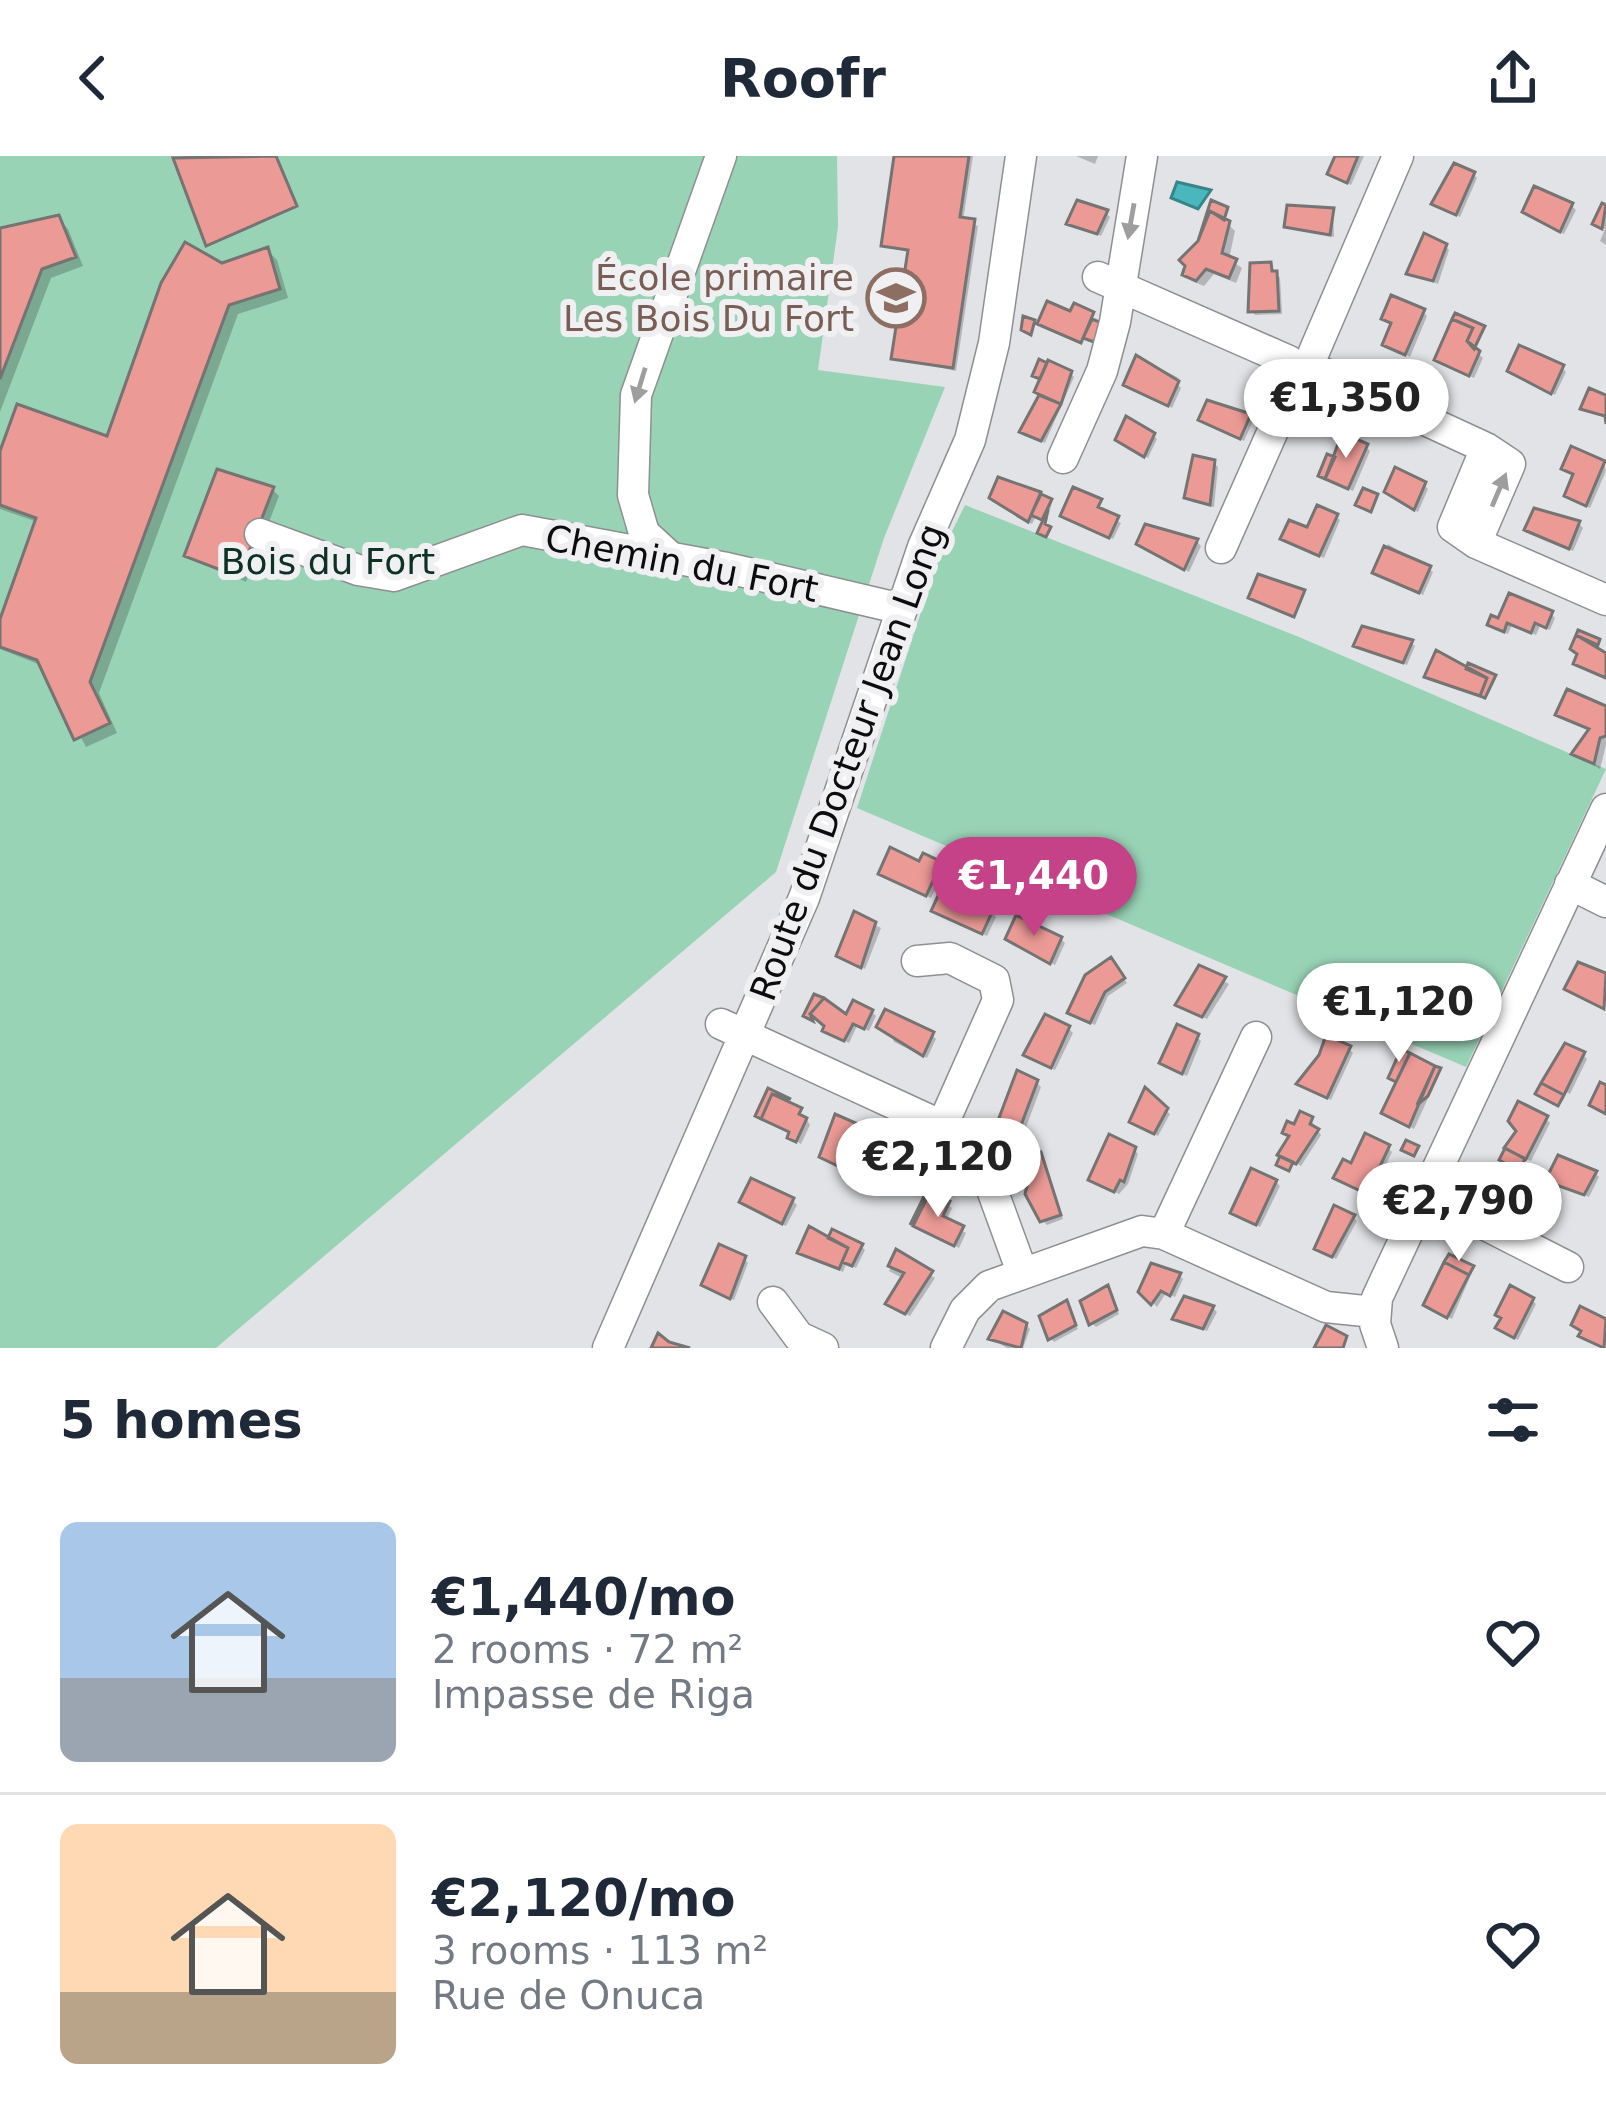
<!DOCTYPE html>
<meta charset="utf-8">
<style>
body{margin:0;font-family:"DejaVu Sans",sans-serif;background:#f6f6f7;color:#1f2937;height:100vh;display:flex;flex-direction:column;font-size:45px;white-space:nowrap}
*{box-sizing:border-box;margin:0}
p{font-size:39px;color:#747a83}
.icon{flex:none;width:66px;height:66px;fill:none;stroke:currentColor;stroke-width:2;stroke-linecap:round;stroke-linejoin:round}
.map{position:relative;height:1192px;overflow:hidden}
.side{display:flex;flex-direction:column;background:#fff;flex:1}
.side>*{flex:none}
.price{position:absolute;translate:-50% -102px;padding:0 27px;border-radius:42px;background:#fff;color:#222;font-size:39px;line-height:78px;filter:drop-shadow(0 3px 6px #0008)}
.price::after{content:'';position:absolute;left:50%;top:72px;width:36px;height:27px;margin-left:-18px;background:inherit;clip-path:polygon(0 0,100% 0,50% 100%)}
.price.on{background:#c64288;color:#fff}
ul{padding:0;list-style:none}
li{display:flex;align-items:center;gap:36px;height:300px;padding:0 60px}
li+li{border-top:3px solid #e0e1e3}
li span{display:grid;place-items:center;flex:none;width:336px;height:240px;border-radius:18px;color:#555}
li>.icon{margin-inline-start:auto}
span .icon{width:144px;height:144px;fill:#fffc;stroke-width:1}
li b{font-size:51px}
h2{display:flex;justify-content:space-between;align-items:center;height:144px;padding:0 60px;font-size:51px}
header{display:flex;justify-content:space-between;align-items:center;height:156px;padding:0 60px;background:#fff;font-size:54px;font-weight:700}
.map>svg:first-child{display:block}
.green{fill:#99d3b6}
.water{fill:#4ab7be;stroke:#378489;stroke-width:3}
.shadow{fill:#0003}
.building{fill:#eb9a96;stroke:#767373;stroke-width:3}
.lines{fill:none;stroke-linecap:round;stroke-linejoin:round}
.minor-casing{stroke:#8e8f91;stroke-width:33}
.minor{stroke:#fff;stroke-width:30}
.oneway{fill:#9e9e9e}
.labels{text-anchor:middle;stroke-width:12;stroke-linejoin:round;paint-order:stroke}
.education-label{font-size:36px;fill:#785e54;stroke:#f0f0f3;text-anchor:end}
.park-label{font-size:36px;fill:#0d3223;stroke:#f0f0f3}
.street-label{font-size:36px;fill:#0c0c0d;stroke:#f0f0f3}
</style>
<header><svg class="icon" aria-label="back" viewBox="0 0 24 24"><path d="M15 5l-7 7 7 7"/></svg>Roofr<svg class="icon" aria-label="share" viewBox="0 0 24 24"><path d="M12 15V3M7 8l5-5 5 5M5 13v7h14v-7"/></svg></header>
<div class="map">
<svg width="1606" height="1192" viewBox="0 0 1606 1192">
<rect width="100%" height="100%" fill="#e2e3e6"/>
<path class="green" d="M0,0H837L838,71L818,214L945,231L884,382L776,716L216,1192H0Z
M965,349L1299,481L1606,613L1466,911L857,652L938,404Z"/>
<path class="water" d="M1177,26L1211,34L1198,53L1171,42Z"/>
<path class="shadow" d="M184,0H274L296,52L210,89L177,3Z
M897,0H973L963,65L978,70L956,215L895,202L910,97L884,89Z
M1076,0H1098L1095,8Z
M1338,0H1364L1351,29L1330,18Z
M1473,18L1477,22L1460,61L1434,47Z
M1572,50L1576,54L1564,78L1529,60Z
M1603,51L1606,52V89L1600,85L1605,73L1595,68Z
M1333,55L1334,81L1288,70Z
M1106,57L1110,61L1101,80L1070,67Z
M59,63L68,73L83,110L51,122L0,256V75Z
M1228,68L1235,75L1229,103L1242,112L1236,127L1214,118L1204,130L1192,125L1185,118Z
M1445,90L1449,94L1438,128L1410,117Z
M267,94L277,104L288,142L238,158L99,537L117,577L86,591L43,510L0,493V472L37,366L0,353V304L108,283L222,111Z
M1270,109L1280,122L1282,158L1255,159L1251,155Z
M1423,156L1427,160L1410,201L1386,189L1394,168L1384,162Z
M1456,161L1484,174L1475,195L1483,202L1474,222L1442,207Z
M1562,212L1566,216L1555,239L1515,218Z
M1165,215L1181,223L1169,220L1181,232L1172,252L1126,229Z
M1070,217L1074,221L1045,287L1027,279L1023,275L1042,240L1037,236Z
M1249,261L1253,265L1244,285L1206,268Z
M1153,279L1157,283L1148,302L1123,287Z
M1366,291L1370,295L1353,335L1333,326L1335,304Z
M1214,307L1218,311L1214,351L1192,346L1188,341Z
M1604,308L1606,315L1590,352L1567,340L1575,320L1565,313Z
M1000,325L1052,347L1047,365L1036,360L1032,368L1016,361Z
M1424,329L1428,333L1418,356L1392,339Z
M272,333L279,340L246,426L188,399Z
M1100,346L1101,356L1121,367L1113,383L1068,363Z
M1336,360L1340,364L1324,402L1288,386Z
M1579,368L1583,372L1573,395L1528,374Z
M1197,386L1201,390L1189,416L1143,391Z
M1388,388L1433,416L1423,439L1376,417Z
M1551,458L1555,462L1550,474L1540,470L1536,479L1512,469L1508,478L1490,469Z
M1411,487L1415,490L1407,509L1357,489Z
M1606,553V589L1600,613L1574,598L1591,576L1559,558Z
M941,708L945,712L931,742L886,721Z
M992,757L996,761L987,780L939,758Z
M855,759L881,772L865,813L843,803Z
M1061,783L1065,787L1055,809L1013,786Z
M1114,809L1127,827L1108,840L1095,869L1075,860Z
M1200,812L1229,828L1207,863L1183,852Z
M872,856L876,860L869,875L857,870L849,887L830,878L847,863Z
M1069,873L1073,877L1055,914L1030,902Z
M891,878L932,879L936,883L927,902L894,886Z
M1197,881L1201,885L1187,920L1167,911Z
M1349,893L1353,897L1331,944L1304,931Z
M1403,897L1440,916L1414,973L1385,957L1400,926Z
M1583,899L1587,903L1570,938L1545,926Z
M1037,927L1041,931L1025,974L1007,966Z
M769,936L804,959L810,969L801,988L790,981Z
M1146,936L1170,958L1158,980L1133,966Z
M1546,963L1550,967L1531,1005L1526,1003L1521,1014L1502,1004L1519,969Z
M1311,964L1321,979L1301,1010L1294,1006L1290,1014L1281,1009L1296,972Z
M856,971L860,975L846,1013L827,1005Z
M1388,992L1392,996L1371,1040L1341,1025L1352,1011Z
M1134,993L1138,998L1128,1028L1119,1038L1096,1027Z
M1040,999L1063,1063L1047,1069L1043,1065Z
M921,1013L925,1017L916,1037L895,1028L890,1037L871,1026Z
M1595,1017L1599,1021L1589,1041L1549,1024Z
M937,1020L949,1027L941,1044L952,1052L946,1065L966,1077L959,1092L917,1070Z
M1276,1026L1280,1030L1260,1071L1234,1057Z
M793,1045L797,1049L786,1070L746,1050Z
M1353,1061L1357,1065L1336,1103L1318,1092Z
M829,1087L861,1090L865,1094L856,1112L846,1108L843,1116L800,1097Z
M898,1097L935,1122L910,1160L892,1151L904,1123L889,1115Z
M1450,1102L1473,1114L1452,1163L1431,1152Z
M744,1103L748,1107L734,1144L708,1132Z
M1179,1119L1183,1123L1175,1141L1166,1137L1157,1151L1142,1135Z
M1108,1133L1119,1158L1096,1171L1092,1167Z
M1532,1144L1536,1148L1518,1184L1503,1176Z
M1066,1148L1078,1173L1054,1186L1050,1182Z
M1213,1152L1217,1156L1207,1175L1176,1163Z
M1026,1169L1030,1173L1023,1192H1007L992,1183Z"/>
<path class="building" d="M276,0L297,50L206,90L173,2Z
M894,0H969L960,61L975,63L953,212L891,203L908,94L881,90Z
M1335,0H1358L1347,27L1327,18Z
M1454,7L1475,16L1456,59L1431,48Z
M1534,30L1573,47L1560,76L1522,56Z
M1077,44L1108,54L1097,78L1066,68Z
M1211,44L1228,51L1224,64L1210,55L1198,85Z
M1602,47L1606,49L1602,73L1592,68Z
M1287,49L1334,52L1330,79L1284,71Z
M1210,55L1230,65L1222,97L1237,103L1229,122L1206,113L1196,125L1182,119L1185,110L1179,104L1198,85Z
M59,59L76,101L42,113L0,223V72Z
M1424,77L1447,88L1433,125L1406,118Z
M185,86L222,107L268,91L280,133L229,149L90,526L110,567L74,584L37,504L0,491V463L36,362L0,349V295L17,248L107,280L161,127Z
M1271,106L1272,115H1277L1279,155L1248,156L1250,107Z
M1391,139L1425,153L1405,199L1382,189L1391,167L1381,163Z
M1047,145L1070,155L1074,147L1094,156L1081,187L1037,168Z
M1455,157L1485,170L1474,193L1467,185L1473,172L1452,163Z
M1023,160L1035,164L1031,179L1021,174Z
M1092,163L1102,167L1094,186L1083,182Z
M1452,163L1473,172L1467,185L1480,195L1469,220L1434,204Z
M1519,189L1564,209L1551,238L1507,215Z
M1136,199L1179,225L1168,250L1123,229Z
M1039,203L1047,207L1040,223L1032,220Z
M1048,204L1072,215L1061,248L1034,236Z
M1589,232L1606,239V268L1605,260L1580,253Z
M1039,239L1061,248L1041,285L1019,276Z
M1207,244L1251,258L1240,283L1198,264Z
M1126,260L1155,277L1144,301L1115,284Z
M1342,277L1368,288L1348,333L1325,323Z
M1571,290L1605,305L1586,350L1564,340L1573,318L1561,313Z
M1327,298L1335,301L1325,323L1318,320Z
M1193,299L1215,304L1210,349L1184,342Z
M1395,311L1426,326L1414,354L1384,336Z
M217,313L274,331L239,421L184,400Z
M998,321L1041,336L1028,366L989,342Z
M1073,331L1102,343L1098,351L1119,360L1109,382L1060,360Z
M1363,332L1378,338L1371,356L1355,349Z
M1041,338L1052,343L1042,364L1031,359Z
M1317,349L1338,358L1319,400L1280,383L1289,364L1307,371Z
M1534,352L1580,365L1569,393L1524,374Z
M1048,353L1045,368L1051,371L1046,381L1037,377Z
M1145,368L1198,383L1184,414L1136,388Z
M1384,390L1431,410L1419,437L1372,417Z
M1258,418L1305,434L1294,461L1248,442Z
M1509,437L1553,455L1546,472L1535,467L1531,477L1507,467L1504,476L1487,469L1491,459L1498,462Z
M1362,470L1413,484L1403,507L1353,490Z
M1578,474L1600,483L1598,489L1576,479Z
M1576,479L1606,497V522L1573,508L1577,498L1570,493Z
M1436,494L1487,522L1480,540L1424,521Z
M1468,507L1496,519L1485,542L1480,540L1487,522L1466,513Z
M1567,533L1606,550V580L1600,582L1594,608L1571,598L1589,573L1555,559Z
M890,691L919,705L923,697L942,706L926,740L878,718Z
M942,731L993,754L982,778L931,755Z
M854,755L876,766L861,812L836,800Z
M1016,759L1062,781L1050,808L1005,783Z
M1111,801L1125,822L1105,836L1090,867L1067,857L1085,819Z
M1578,806L1606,817L1604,853L1564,833Z
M1199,809L1226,821L1202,861L1175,849Z
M814,838L824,842L810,858L813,865L803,860Z
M824,842L846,858L853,844L873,854L864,873L853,868L844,885L822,875L824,870L810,858Z
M885,853L934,876L923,900L876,871Z
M1045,858L1070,870L1051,912L1023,899Z
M1177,868L1199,878L1182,918L1159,907Z
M1326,879L1351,890L1327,942L1296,928L1319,899Z
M1565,887L1585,896L1564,939L1541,927Z
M1401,893L1410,897L1396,926L1388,922Z
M1410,897L1435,910L1409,971L1381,957Z
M1435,910L1441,912L1428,940L1417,949Z
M1017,914L1038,924L1020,972L999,962Z
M1600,926L1606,929V958L1589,949Z
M1541,927L1564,939L1558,950L1535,938Z
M1145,931L1168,952L1154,978L1129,966Z
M768,932L791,943L772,938L761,963L755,960Z
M772,938L802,952L799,958L807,962L796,986L787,982L789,976L761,963Z
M1518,945L1548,960L1526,1003L1504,992L1516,975L1508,965Z
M1300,955L1313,961L1310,968L1319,973L1296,1008L1277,999L1289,980L1282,977L1287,965L1294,968Z
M835,958L858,968L842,1012L819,1001Z
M1365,977L1390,989L1367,1038L1333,1022L1343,1003L1351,1007Z
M1109,978L1136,991L1124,1026L1120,1024L1114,1036L1088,1024Z
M1406,984L1419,990L1414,1000L1401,994Z
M881,991L923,1010L912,1035L890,1026L886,1035L867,1026Z
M1505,992L1525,1003L1519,1015L1499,1004Z
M1041,996L1061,1059L1040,1066L1025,1038L1029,1022L1022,1003Z
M1558,999L1597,1015L1584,1039L1545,1025Z
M1280,1000L1293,1006L1289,1015L1276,1009Z
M1251,1012L1277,1024L1256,1069L1230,1057Z
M936,1016L950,1023L941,1041L930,1036L910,1069Z
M751,1022L794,1042L782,1068L739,1046Z
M930,1036L950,1045L943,1060L964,1070L954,1090L913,1070Z
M1334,1049L1355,1059L1332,1101L1314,1093Z
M809,1070L848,1092L839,1113L797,1097Z
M832,1073L863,1088L852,1110L842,1106L848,1092L828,1082Z
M719,1088L746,1100L730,1143L701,1129Z
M896,1093L933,1115L905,1158L885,1148L904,1117L888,1110Z
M1449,1098L1474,1110L1469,1119L1444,1106Z
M1444,1106L1469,1119L1447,1162L1423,1149Z
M1151,1107L1181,1117L1170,1140L1161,1135L1151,1149L1138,1136Z
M1108,1129L1117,1154L1089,1169L1080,1145Z
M1510,1129L1534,1142L1514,1182L1495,1172L1501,1162L1495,1159Z
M1184,1140L1214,1150L1203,1173L1172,1163Z
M1067,1144L1076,1169L1048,1184L1039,1160Z
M1580,1150L1606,1163L1604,1192L1578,1180L1581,1175L1571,1169Z
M1003,1155L1027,1167L1021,1192L988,1183Z
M1326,1169L1347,1180L1343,1192H1314Z
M658,1177L669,1186L690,1192H651Z"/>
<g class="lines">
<g class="minor-casing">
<path id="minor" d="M1098,121L1289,205
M1314,196L1398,0
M1321,216L1486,292L1510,308L1476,387
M1486,292L1453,371L1476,387L1606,444
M1063,302L1102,215L1115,166L1142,0
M260,378L358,414L394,420L522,374L727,412L902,453
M1221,392L1295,225
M669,400L644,377L633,339L636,239L721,0
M1570,728L1606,746
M917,805L950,802L994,824L998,844L943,968
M721,868L964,980L982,1006L1022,1116
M1423,1037L1568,1111
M1164,1078L1256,881
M773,1146L799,1181L823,1192
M608,1192L804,742L923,391L970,284L994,187L1021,0
M946,1192L965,1154L989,1130L1142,1075L1164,1078L1326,1151L1374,1156
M1383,1192L1375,1168L1377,1142L1606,653"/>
</g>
<use href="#minor" class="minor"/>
</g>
<defs><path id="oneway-solid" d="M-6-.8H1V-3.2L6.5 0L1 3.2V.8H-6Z" transform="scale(3)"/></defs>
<g class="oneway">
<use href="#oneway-solid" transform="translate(1131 65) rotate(100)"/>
<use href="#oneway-solid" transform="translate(640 229) rotate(107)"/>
<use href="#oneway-solid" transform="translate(1499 334) rotate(-67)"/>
</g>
<defs>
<g id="school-ring" transform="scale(3)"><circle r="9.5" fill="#f0f0f3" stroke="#8d6e63" stroke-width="1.5"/><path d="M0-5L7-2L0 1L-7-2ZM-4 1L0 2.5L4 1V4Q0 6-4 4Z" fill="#8d6e63"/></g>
</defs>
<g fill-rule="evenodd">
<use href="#school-ring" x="896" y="142"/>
</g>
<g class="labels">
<g class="education-label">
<text x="854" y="134">École primaire<tspan x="854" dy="41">Les Bois Du Fort</tspan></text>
</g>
<g class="park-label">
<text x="328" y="418">Bois du Fort</text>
</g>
<g class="street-label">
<text transform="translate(682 407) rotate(11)" y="13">Chemin du Fort</text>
<text transform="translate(847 606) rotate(-70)" y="13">Route du Docteur Jean Long</text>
</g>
</g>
</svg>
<b class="price" style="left:1346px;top:305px">€1,350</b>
<b class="price on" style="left:1034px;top:783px">€1,440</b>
<b class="price" style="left:1399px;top:909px">€1,120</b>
<b class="price" style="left:938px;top:1064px">€2,120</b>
<b class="price" style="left:1459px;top:1108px">€2,790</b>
</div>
<section class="side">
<h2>5 homes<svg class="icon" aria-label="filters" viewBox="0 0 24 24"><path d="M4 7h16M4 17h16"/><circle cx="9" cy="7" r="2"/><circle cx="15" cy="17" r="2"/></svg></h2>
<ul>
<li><span style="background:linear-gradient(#a9c7e8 65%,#9aa5b1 0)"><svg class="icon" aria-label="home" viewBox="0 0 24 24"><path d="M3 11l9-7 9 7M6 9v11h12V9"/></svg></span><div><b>€1,440/mo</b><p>2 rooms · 72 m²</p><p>Impasse de Riga</p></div><svg class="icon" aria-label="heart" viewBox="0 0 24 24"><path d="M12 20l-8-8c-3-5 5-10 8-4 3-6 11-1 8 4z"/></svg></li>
<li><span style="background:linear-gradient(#ffd9b3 70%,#b9a48a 0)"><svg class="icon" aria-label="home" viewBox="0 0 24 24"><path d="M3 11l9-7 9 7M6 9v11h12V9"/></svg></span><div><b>€2,120/mo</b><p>3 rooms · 113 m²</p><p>Rue de Onuca</p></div><svg class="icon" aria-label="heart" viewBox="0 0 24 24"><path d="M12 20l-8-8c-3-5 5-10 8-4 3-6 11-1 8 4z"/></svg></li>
</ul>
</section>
